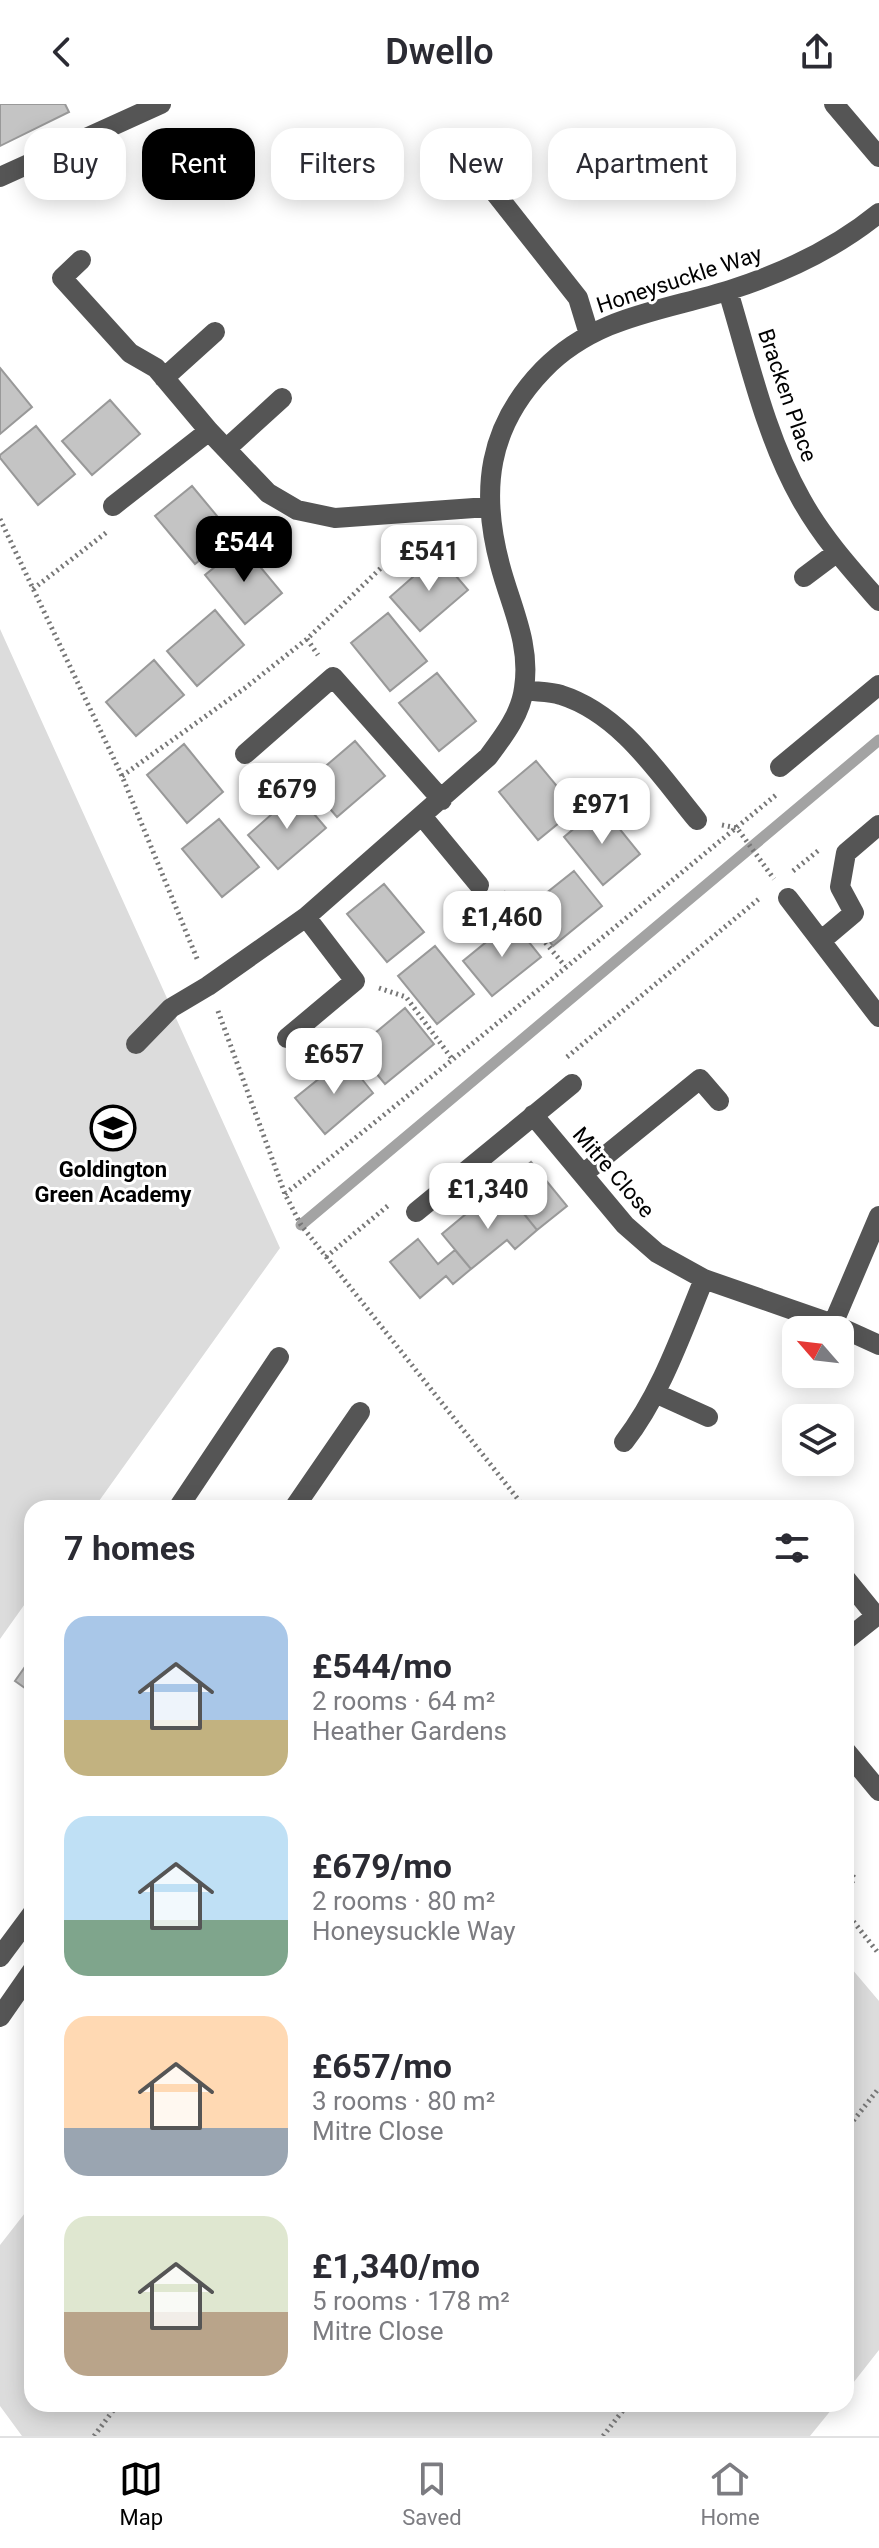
<!DOCTYPE html>
<meta charset="utf-8">
<style>
body{margin:0;font-family:Roboto,sans-serif;background:#f2f2f3;color:#2b2b33;height:100vh;display:flex;flex-direction:column;font-size:30px;white-space:nowrap}
*{box-sizing:border-box;margin:0}
p{font-size:26px;color:#7c7c81}
.icon{flex:none;width:44px;height:44px;fill:none;stroke:currentColor;stroke-width:2;stroke-linecap:round;stroke-linejoin:round}
.map{position:relative;flex:1;overflow:hidden}
.drawer{position:absolute;left:24px;top:1396px;width:830px;height:912px;display:flex;flex-direction:column;background:#fff;border-radius:24px;box-shadow:0 4px 20px #0003}
.drawer>*{flex:none}
.top-card{position:absolute;left:24px;top:24px;width:832px;height:72px;display:flex;gap:16px}
.needle{width:52px;rotate:298deg}
.tools{position:absolute;left:782px;top:1212px;display:grid;gap:16px}
.tools a{display:grid;place-items:center;width:72px;height:72px;border-radius:16px;background:#fff;box-shadow:0 4px 20px #0003;font-size:40px}
.price{position:absolute;translate:-50% -68px;padding:0 18px;border-radius:16px;background:#fff;color:#222;font-size:26px;line-height:52px;filter:drop-shadow(0 2px 4px #0008)}
.price::after{content:'';position:absolute;left:50%;top:48px;width:24px;height:18px;margin-left:-12px;background:inherit;clip-path:polygon(0 0,100% 0,50% 100%)}
.price.active{background:#000;color:#fff}
ul{padding:0;list-style:none}
li{display:flex;align-items:center;gap:24px;height:200px;padding:0 40px}
li span{display:grid;place-items:center;flex:none;width:224px;height:160px;border-radius:24px;color:#555}
li>.icon{margin-inline-start:auto}
span .icon{width:96px;height:96px;fill:#fffc;stroke-width:1}
li b{font-size:34px}
h2{display:flex;justify-content:space-between;align-items:center;height:96px;padding:0 40px;font-size:34px}
.pill{padding:0 28px;border-radius:24px;background:#fff;box-shadow:0 4px 20px #0003;font-size:28px;line-height:72px}
.pill.active{background:#000;color:#fff}
header{display:flex;justify-content:space-between;align-items:center;height:104px;padding:0 40px;background:#fff;font-size:36px;font-weight:600}
.tab-bar{display:flex;justify-content:space-around;align-items:center;height:112px;border-top:2px solid #e1e1e2;background:#fff;font-size:22px;color:#7c7c81}
.tab-bar a{display:grid;justify-items:center;gap:4px}
.tab-bar .active{color:#000}
.map>svg:first-child{display:block}
.green{fill:#dcdcdc}
.lines{fill:none;stroke-linecap:round;stroke-linejoin:round}
.stream{stroke:#a3a3a3;stroke-width:11}
.building{fill:#c4c4c4;stroke:#999;stroke-width:2}
.path{stroke:#777;stroke-width:5;stroke-dasharray:2 4;stroke-linecap:butt}
.minor{stroke:#555;stroke-width:20}
.labels{text-anchor:middle;stroke-width:6;stroke-linejoin:round;paint-order:stroke}
.street-label{font-size:22px;fill:#000;stroke:#fff}
.poi-label{font-size:22px;font-weight:bold;fill:#000;stroke:#fff}
</style>
<header><svg class="icon" aria-label="back" viewBox="0 0 24 24"><path d="M15 5l-7 7 7 7"/></svg>Dwello<svg class="icon" aria-label="share" viewBox="0 0 24 24"><path d="M12 15V3M7 8l5-5 5 5M5 13v7h14v-7"/></svg></header>
<div class="map">
<svg width="879" height="2332" viewBox="0 0 879 2332">
<rect width="100%" height="100%" fill="#fff"/>
<path class="green" d="M0,525L280,1144L94,1404H32V1490L0,1535Z
M846,1858L879,1897V2246L846,2288Z
M32,2100V2300H836L810,2332H22L0,2302V2141Z"/>
<g class="lines">
<path class="stream" d="M301,1121L879,636"/>
</g>
<path class="building" d="M0,0H65L69,8L0,42Z
M0,264L32,303L0,330Z
M110,296L140,330L92,371L62,337Z
M36,322L75,370L38,401L0,354V351Z
M192,382L232,430L195,460L155,412Z
M242,441L282,489L245,520L205,471Z
M438,451L468,486L420,527L390,493Z
M215,506L244,541L197,582L167,547Z
M388,509L427,557L390,587L351,539Z
M154,556L184,591L136,632L106,598Z
M437,569L476,617L439,647L399,599Z
M355,637L385,672L337,713L307,678Z
M184,640L223,688L187,719L147,671Z
M536,657L576,705L538,736L499,688Z
M296,689L326,724L278,765L248,731Z
M601,702L640,750L603,781L564,733Z
M219,715L259,763L222,793L182,745Z
M574,767L602,802L553,842L525,806Z
M384,780L424,828L387,858L347,810Z
M512,817L541,853L492,892L463,857Z
M435,842L474,890L437,920L398,872Z
M405,904L434,940L385,980L356,945Z
M345,954L373,989L325,1030L295,994Z
M531,1058L567,1102L537,1126L502,1083Z
M490,1090L507,1109L517,1101L537,1126L515,1145L507,1136L471,1165L442,1130Z
M418,1135L438,1160L455,1146L471,1165L453,1180L446,1172L420,1194L390,1158Z
M32,1553V1589L15,1577Z"/>
<g class="lines">
<path class="path" d="M0,415L122,672L198,857
M33,485L107,428
M307,535L318,551
M122,672L245,584L307,535L408,438
M722,721L737,724L774,775
M793,767L819,746
M503,788L565,862
M379,884L406,893L453,956
M218,907L285,1090L301,1121L525,1404
M567,953L760,794
M285,1090C450,959 613,825 776,691
M326,1153L390,1100
M846,1762L855,1775L846,1783
M846,1808L879,1850
M846,2026L879,1984
M94,2332L118,2300
M603,2332L628,2300"/>
<path class="minor" d="M834,0L879,53
M481,71L578,194L589,230
M0,73L161,0
M81,156L62,174L130,249L156,264L209,327L268,389L297,406L335,414L488,403
M728,187C749,256 765,331 801,395C822,433 850,464 879,497
M164,274L215,228
M226,345L282,294
M113,402L209,327
M804,473L836,449
M524,586C536,588 550,587 561,591C621,610 659,670 697,716
M245,650L333,573L442,696
M780,663L879,581
M422,712L479,781
M788,794L879,913
M822,836L854,809L840,783L846,749L879,721
M287,934L355,877L306,813
M136,940L171,904L208,882L306,813L488,653C503,633 521,610 524,584C531,540 511,503 500,461C480,386 488,323 543,266C595,212 663,207 730,186C783,169 835,145 879,109
M533,1011L625,1121L657,1149L704,1175L833,1220L879,1241
M583,1070L700,975L719,997
M416,1108L572,980
M833,1220L879,1112
M655,1289L708,1313
M624,1338C661,1290 681,1231 704,1175
M178,1404L279,1253
M294,1404L360,1308
M846,1475L876,1512L846,1536
M846,1647L879,1687
M0,1853L32,1810
M0,1913L32,1867"/>
</g>
<defs>
<g id="school-ring" transform="scale(2.3)"><circle r="9.5" fill="#fff" stroke="#000" stroke-width="1.5"/><path d="M0-5L7-2L0 1L-7-2ZM-4 1L0 2.5L4 1V4Q0 6-4 4Z" fill="#000"/></g>
</defs>
<g fill-rule="evenodd">
<use href="#school-ring" x="113" y="1024"/>
</g>
<g class="labels">
<g class="street-label">
<text transform="translate(679 175) rotate(-18)" y="8">Honeysuckle Way</text>
<text transform="translate(788 291) rotate(71)" y="8">Bracken Place</text>
<text transform="translate(614 1068) rotate(49)" y="8">Mitre Close</text>
</g>
<g class="poi-label">
<text x="113" y="1073">Goldington<tspan x="113" dy="25">Green Academy</tspan></text>
</g>
</g>
</svg>
<div class="tools">
<a><svg class="needle" viewBox="-14 -14 28 28"><path d="M0-13l5 13h-10z" fill="#e53935"/><path d="M0 13l5-13h-10z" fill="#7c7c81"/></svg></a>
<a><svg class="icon" aria-label="layers" viewBox="0 0 24 24"><path d="M12 4l9 5-9 5-9-5zM3 14l9 5 9-5"/></svg></a>
</div>
<b class="price active" style="left:244px;top:480px">£544</b>
<b class="price" style="left:429px;top:489px">£541</b>
<b class="price" style="left:287px;top:727px">£679</b>
<b class="price" style="left:602px;top:742px">£971</b>
<b class="price" style="left:502px;top:855px">£1,460</b>
<b class="price" style="left:334px;top:992px">£657</b>
<b class="price" style="left:488px;top:1127px">£1,340</b>
<div class="top-card">
<a class="pill">Buy</a>
<a class="pill active">Rent</a>
<a class="pill">Filters</a>
<a class="pill">New</a>
<a class="pill">Apartment</a>
</div>
<section class="drawer">
<h2>7 homes<svg class="icon" aria-label="filters" viewBox="0 0 24 24"><path d="M4 7h16M4 17h16"/><circle cx="9" cy="7" r="2"/><circle cx="15" cy="17" r="2"/></svg></h2>
<ul>
<li><span style="background:linear-gradient(#a9c7e8 65%,#c2b280 0)"><svg class="icon" aria-label="home" viewBox="0 0 24 24"><path d="M3 11l9-7 9 7M6 9v11h12V9"/></svg></span><div><b>£544/mo</b><p>2 rooms · 64 m²</p><p>Heather Gardens</p></div></li>
<li><span style="background:linear-gradient(#bfe0f5 65%,#7fa58c 0)"><svg class="icon" aria-label="home" viewBox="0 0 24 24"><path d="M3 11l9-7 9 7M6 9v11h12V9"/></svg></span><div><b>£679/mo</b><p>2 rooms · 80 m²</p><p>Honeysuckle Way</p></div></li>
<li><span style="background:linear-gradient(#ffd9b3 70%,#9aa5b1 0)"><svg class="icon" aria-label="home" viewBox="0 0 24 24"><path d="M3 11l9-7 9 7M6 9v11h12V9"/></svg></span><div><b>£657/mo</b><p>3 rooms · 80 m²</p><p>Mitre Close</p></div></li>
<li><span style="background:linear-gradient(#dfe7d0 60%,#b9a48a 0)"><svg class="icon" aria-label="home" viewBox="0 0 24 24"><path d="M3 11l9-7 9 7M6 9v11h12V9"/></svg></span><div><b>£1,340/mo</b><p>5 rooms · 178 m²</p><p>Mitre Close</p></div></li>
</ul>
</section>
</div>
<nav class="tab-bar">
<a class="active"><svg class="icon" aria-label="map" viewBox="0 0 24 24"><path d="M3 6l6-2 6 2 6-2v14l-6 2-6-2-6 2zM9 4v14M15 6v14"/></svg>Map</a>
<a><svg class="icon" aria-label="saved" viewBox="0 0 24 24"><path d="M7 4h10v16l-5-4-5 4z"/></svg>Saved</a>
<a><svg class="icon" aria-label="home" viewBox="0 0 24 24"><path d="M3 11l9-7 9 7M6 9v11h12V9"/></svg>Home</a>
</nav>
